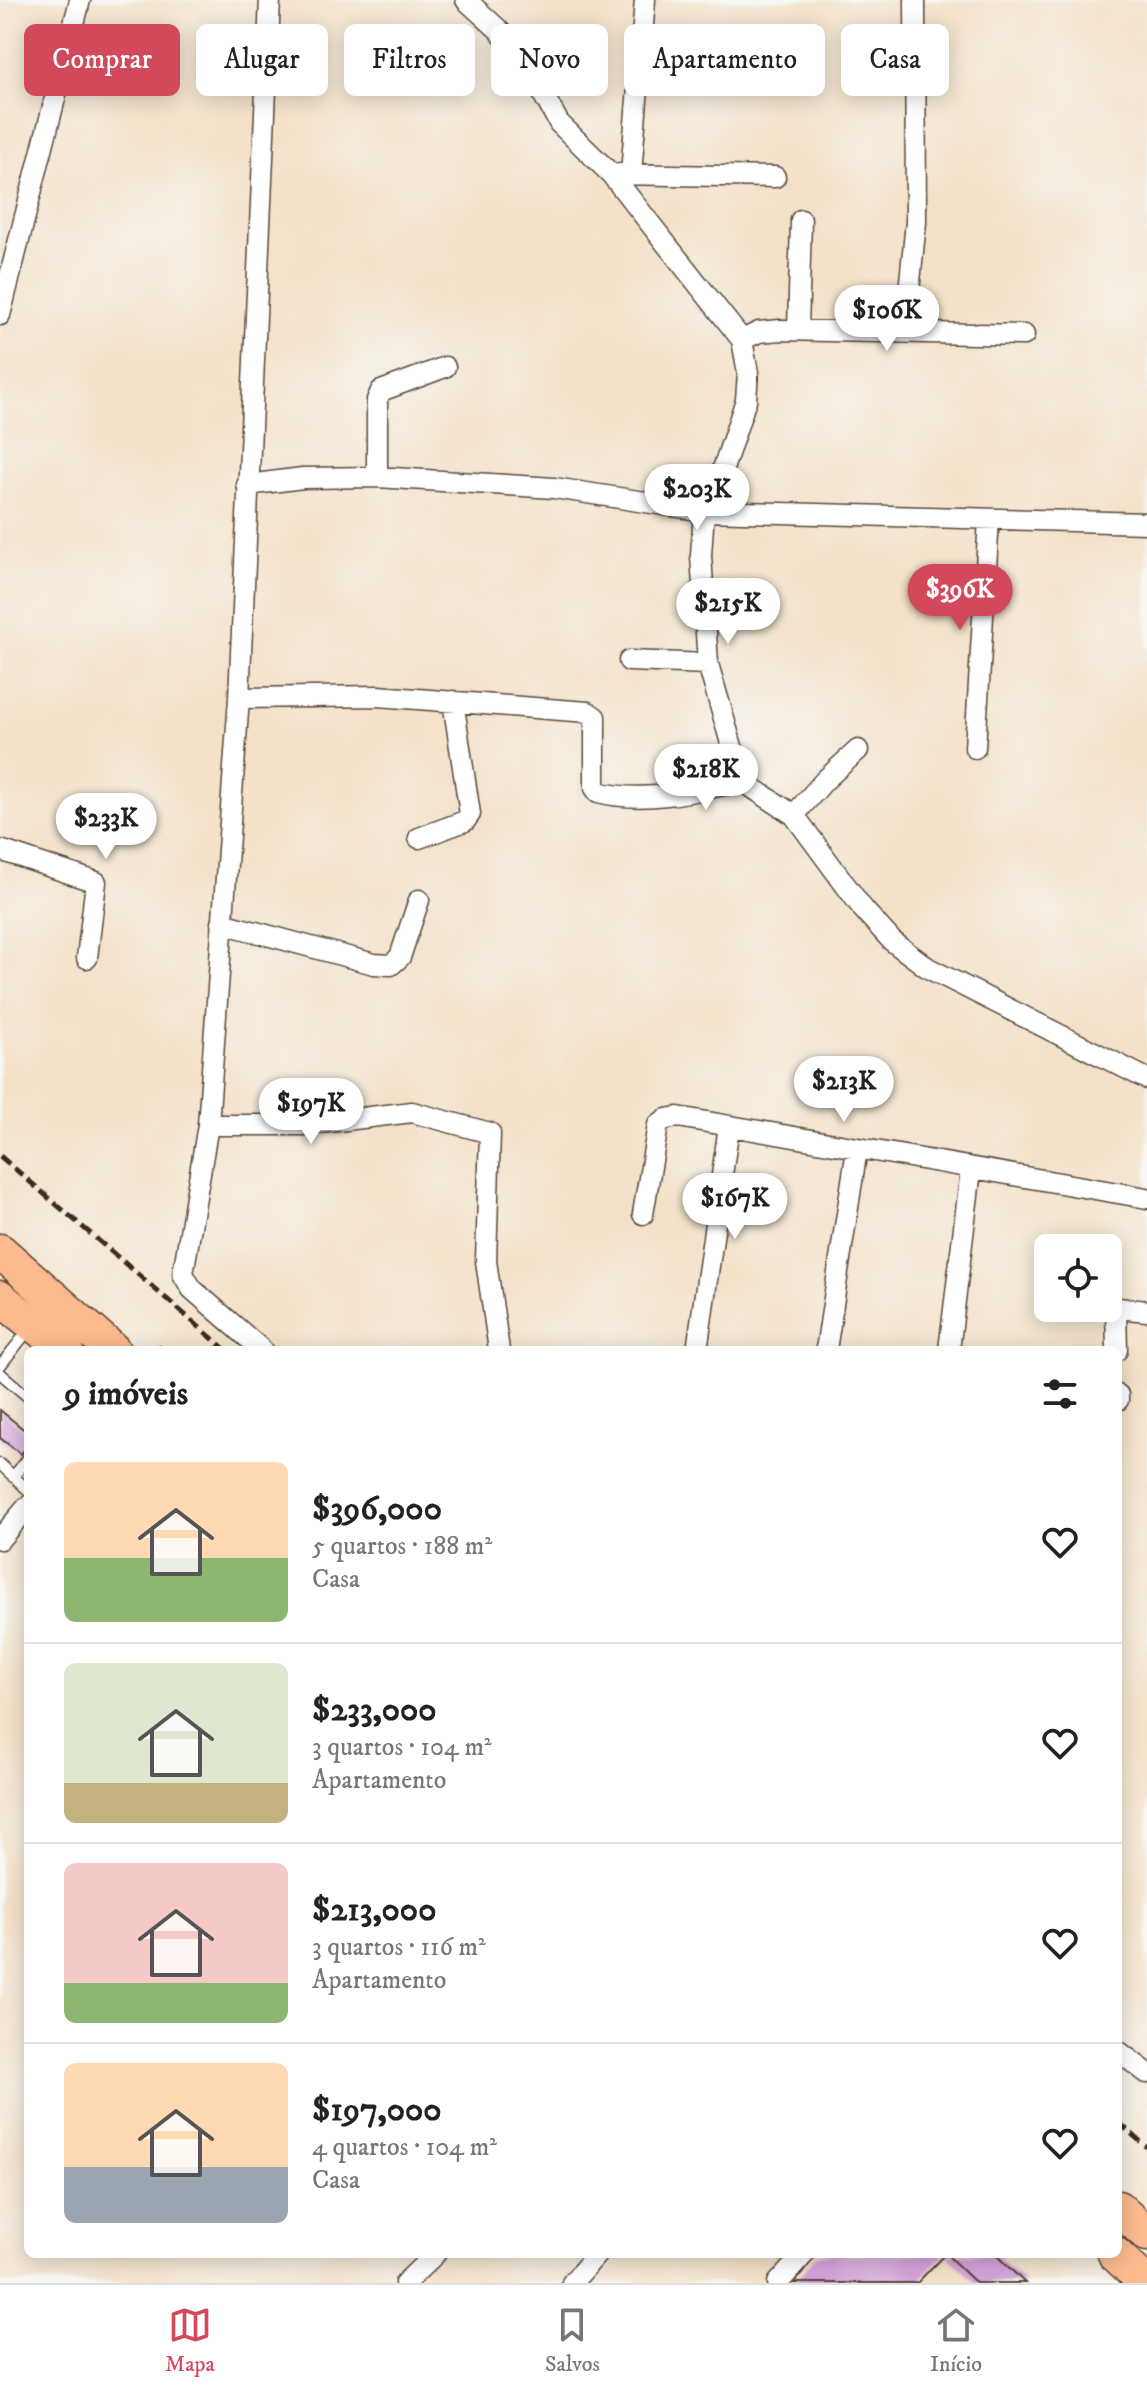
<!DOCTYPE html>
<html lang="pt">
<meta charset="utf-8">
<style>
body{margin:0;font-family:"IM FELL DW Pica",serif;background:#f6f6f6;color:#222;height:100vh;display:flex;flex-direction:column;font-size:30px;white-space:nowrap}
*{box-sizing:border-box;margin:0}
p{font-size:26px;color:#767676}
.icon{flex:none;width:44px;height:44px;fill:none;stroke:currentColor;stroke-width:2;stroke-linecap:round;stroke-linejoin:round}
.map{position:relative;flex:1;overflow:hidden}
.panel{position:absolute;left:24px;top:1346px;width:1098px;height:912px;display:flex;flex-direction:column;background:#fff;border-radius:12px;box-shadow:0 4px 20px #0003}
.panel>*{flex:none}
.hud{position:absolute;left:24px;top:24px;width:1100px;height:72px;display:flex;gap:16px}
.controls{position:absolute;left:1034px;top:1234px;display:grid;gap:16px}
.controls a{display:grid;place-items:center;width:88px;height:88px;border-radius:12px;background:#fff;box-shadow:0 4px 20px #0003;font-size:40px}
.price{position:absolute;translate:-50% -68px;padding:0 18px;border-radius:28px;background:#fff;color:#222;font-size:26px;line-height:52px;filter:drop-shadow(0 2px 4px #0008)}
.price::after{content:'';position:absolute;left:50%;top:48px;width:24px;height:18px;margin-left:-12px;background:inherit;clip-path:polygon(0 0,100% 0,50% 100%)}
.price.active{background:#d1495b;color:#fff}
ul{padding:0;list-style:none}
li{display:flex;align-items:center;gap:24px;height:200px;padding:0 40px}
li+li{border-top:2px solid #e0e0e0}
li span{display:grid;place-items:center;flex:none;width:224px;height:160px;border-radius:12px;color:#555}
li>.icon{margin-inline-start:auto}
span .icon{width:96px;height:96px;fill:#fffc;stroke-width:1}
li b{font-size:34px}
h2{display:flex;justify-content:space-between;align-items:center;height:96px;padding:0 40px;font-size:34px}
.pill{padding:0 28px;border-radius:12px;background:#fff;box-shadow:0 4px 20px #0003;font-size:28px;line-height:72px}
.pill.active{background:#d1495b;color:#fff}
.menu{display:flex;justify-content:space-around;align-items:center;height:112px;border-top:2px solid #e0e0e0;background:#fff;font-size:22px;color:#767676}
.menu a{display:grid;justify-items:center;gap:4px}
.menu .active{color:#d1495b}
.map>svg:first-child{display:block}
.building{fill:#d4a2d9}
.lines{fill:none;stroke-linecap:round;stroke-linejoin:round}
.service-casing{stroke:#574538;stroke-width:13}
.minor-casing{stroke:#574538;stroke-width:23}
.trunk-casing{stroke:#574538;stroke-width:37}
.path{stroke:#574538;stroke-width:3;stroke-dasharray:6 6;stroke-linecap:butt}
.service{stroke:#fff;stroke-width:10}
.minor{stroke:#fff;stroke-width:20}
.trunk{stroke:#fcba8e;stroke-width:34}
.rail{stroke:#3b2a1e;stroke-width:5;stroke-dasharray:12 6;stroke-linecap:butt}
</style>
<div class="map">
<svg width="1147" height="2283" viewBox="0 0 1147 2283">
<rect width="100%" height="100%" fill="#f6f6f2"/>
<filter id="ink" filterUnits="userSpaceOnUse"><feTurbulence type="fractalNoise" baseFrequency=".0125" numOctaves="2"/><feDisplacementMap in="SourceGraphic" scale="16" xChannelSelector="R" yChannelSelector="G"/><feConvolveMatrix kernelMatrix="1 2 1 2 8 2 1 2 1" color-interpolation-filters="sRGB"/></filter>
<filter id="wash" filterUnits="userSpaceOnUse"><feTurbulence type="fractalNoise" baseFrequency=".006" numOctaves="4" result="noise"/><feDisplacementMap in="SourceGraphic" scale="32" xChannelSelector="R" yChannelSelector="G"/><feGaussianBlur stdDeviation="1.8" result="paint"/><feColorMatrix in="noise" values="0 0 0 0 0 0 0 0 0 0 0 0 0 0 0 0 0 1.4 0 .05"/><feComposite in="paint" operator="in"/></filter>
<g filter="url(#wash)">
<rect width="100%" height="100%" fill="#f4e1c9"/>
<g id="blocks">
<path class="building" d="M0,1410L28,1433V1446L21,1454L0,1438Z
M817,2254H945L917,2283H795Z
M946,2254H995L1025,2283H976Z"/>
</g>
</g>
<g filter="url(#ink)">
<use href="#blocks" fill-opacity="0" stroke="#574538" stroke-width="2"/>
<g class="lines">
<g class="service-casing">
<path id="service" d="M0,1366L31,1327
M0,1373L28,1397
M0,1464L28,1490
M13,1477L28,1458"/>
</g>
<g class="minor-casing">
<path id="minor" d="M466,0L499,30L528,67L559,123L611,174L742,340L748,373L746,400L716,490L704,511L701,555L708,664L742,781
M619,174L775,177
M631,174L645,0
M0,315L80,0
M798,330L801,220
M905,331L916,222L915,0
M742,340L759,332L780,330L1024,335
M377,477V400L381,391L445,367
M247,485L303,478L377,477L554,488L704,511L1147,523
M629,661L708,664
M239,698L378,696L588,712L595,717V788L598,792C643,804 698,791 742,781L794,815L863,909L892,941L928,968L1147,1079
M975,748L989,519
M794,815L825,780L858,750
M419,838L465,821L470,814L453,701
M0,850L96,882L87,958
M222,923L374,964L391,965L400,957L419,900
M208,1125H304L412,1112L490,1133L486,1261L499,1350
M643,1214L658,1125L666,1119L678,1117L1147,1198
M1108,1307L1147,1311
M1116,1308L1117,1350
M262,1350L192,1289L183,1274L208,1125L239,698L270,0
M697,1350L729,1126
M826,1350L857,1149
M949,1350L971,1170
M1118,1395V1400
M0,1539L28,1506
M1118,2051L1147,2073
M405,2283L435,2254
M572,2283L597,2254
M778,2283L804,2254"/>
</g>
<g class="trunk-casing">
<path id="trunk" d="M0,1251L113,1350
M0,1298L66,1350
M1118,2208L1147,2234
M1115,2254L1146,2283"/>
</g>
<path class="path" d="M156,1350L153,1347L156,1343L165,1350"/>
<use href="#service" class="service"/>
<use href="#minor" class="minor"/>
<use href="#trunk" class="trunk"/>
<path class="rail" d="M0,1156L226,1350
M1118,2122L1147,2147"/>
</g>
</g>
</svg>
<div class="controls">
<a><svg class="icon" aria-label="locate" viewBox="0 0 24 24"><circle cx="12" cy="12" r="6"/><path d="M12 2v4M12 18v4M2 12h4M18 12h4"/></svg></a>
</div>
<b class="price" style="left:887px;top:353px">$106K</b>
<b class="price" style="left:697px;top:532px">$203K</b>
<b class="price active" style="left:960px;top:632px">$396K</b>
<b class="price" style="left:728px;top:646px">$215K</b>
<b class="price" style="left:706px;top:812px">$218K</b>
<b class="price" style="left:106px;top:861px">$233K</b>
<b class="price" style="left:844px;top:1124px">$213K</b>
<b class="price" style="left:311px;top:1146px">$197K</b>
<b class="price" style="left:735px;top:1241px">$167K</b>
<div class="hud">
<a class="pill active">Comprar</a>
<a class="pill">Alugar</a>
<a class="pill">Filtros</a>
<a class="pill">Novo</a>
<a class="pill">Apartamento</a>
<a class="pill">Casa</a>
</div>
<section class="panel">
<h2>9 imóveis<svg class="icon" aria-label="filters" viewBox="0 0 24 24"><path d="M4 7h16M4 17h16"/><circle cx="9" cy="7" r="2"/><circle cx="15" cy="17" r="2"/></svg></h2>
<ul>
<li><span style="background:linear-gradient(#ffd9b3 60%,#8fb573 0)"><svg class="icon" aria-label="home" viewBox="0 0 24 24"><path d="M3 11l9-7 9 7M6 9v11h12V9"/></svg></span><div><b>$396,000</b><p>5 quartos · 188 m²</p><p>Casa</p></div><svg class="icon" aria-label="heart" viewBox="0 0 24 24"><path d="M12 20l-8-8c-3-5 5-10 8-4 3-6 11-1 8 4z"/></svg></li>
<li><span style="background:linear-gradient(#dfe7d0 75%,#c2b280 0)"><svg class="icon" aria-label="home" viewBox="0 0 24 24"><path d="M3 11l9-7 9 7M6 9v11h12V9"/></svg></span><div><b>$233,000</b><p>3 quartos · 104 m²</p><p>Apartamento</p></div><svg class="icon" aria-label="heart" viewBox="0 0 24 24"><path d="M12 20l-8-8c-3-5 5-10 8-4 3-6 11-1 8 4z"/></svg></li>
<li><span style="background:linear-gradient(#f6c9c9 75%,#8fb573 0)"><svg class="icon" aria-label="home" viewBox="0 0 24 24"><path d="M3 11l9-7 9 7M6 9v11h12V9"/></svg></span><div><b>$213,000</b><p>3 quartos · 116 m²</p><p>Apartamento</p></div><svg class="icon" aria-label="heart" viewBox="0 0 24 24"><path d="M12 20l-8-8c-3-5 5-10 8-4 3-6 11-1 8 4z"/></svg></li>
<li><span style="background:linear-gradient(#ffd9b3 65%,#9aa5b1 0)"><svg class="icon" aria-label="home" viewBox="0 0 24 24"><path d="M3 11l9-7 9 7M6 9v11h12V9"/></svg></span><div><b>$197,000</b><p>4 quartos · 104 m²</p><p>Casa</p></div><svg class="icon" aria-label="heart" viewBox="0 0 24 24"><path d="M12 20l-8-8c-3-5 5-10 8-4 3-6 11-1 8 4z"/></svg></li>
</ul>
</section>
</div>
<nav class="menu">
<a class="active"><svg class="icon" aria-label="map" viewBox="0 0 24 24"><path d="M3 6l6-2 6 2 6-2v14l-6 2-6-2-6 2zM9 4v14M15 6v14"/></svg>Mapa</a>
<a><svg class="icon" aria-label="saved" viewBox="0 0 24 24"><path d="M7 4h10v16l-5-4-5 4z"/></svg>Salvos</a>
<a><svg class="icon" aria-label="home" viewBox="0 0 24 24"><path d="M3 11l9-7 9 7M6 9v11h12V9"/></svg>Início</a>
</nav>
